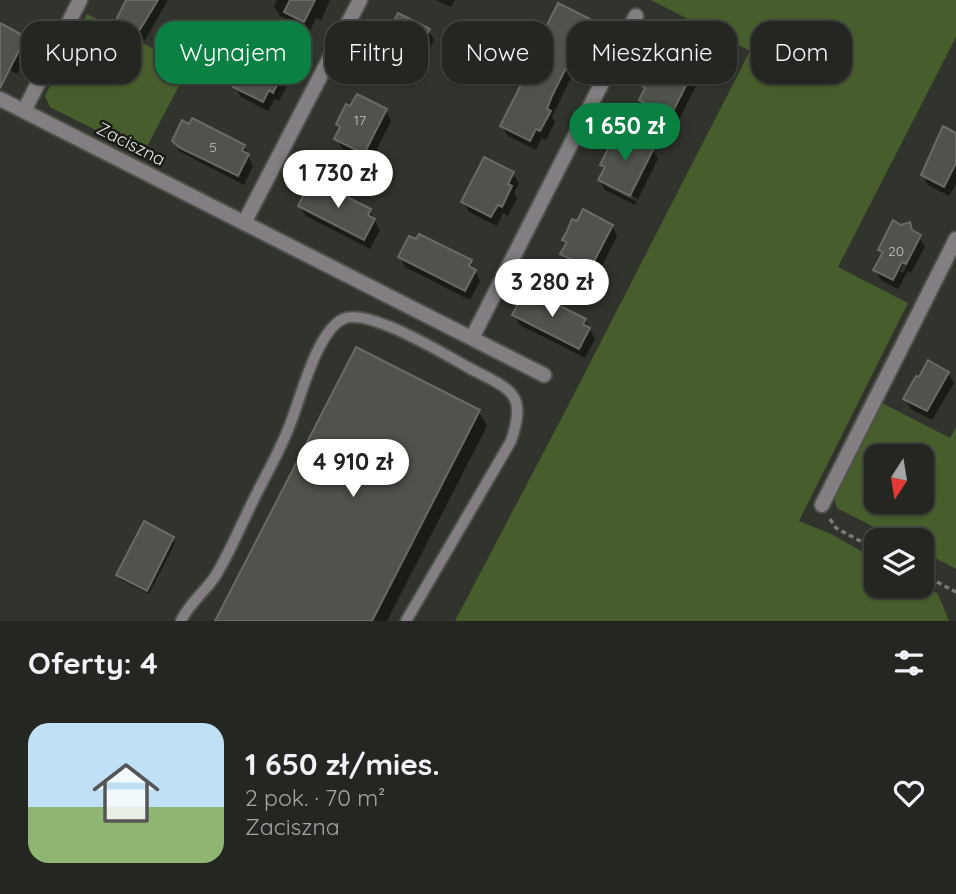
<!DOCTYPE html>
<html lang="pl">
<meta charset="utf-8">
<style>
body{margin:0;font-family:Quicksand,sans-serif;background:#2c2f2a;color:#f1f3f6;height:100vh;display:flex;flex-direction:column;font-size:26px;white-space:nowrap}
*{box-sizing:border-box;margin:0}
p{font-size:23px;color:#a3a5a5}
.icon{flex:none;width:38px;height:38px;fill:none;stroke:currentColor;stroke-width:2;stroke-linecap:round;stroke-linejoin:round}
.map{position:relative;height:621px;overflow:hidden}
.side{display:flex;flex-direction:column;background:#242721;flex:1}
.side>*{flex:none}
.hud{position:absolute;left:21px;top:21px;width:915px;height:63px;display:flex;gap:14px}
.needle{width:46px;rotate:192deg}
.buttons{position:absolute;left:864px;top:444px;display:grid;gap:14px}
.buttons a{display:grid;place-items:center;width:70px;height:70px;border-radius:14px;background:#242721;box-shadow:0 2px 5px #0004,0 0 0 2px #41443f;font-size:35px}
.price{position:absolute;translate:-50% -60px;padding:0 16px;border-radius:24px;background:#fff;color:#222;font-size:23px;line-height:46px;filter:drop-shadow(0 2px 4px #0008)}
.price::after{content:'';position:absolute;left:50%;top:42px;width:21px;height:16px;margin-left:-10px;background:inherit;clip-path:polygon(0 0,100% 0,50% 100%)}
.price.selected{background:#0b8043;color:#fff}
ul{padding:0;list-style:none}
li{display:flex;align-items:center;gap:21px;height:175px;padding:0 28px}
li span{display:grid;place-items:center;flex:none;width:196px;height:140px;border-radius:21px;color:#555}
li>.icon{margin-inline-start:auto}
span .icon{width:84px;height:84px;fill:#fffc;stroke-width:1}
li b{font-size:30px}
h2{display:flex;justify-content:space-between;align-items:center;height:84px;padding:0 28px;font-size:30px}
.pill{padding:0 24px;border-radius:21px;background:#242721;box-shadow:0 2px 5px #0004,0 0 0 2px #41443f;font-size:24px;line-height:63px}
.pill.selected{background:#0b8043;color:#fff}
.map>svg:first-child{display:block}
.green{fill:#475e2c;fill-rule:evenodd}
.shadow{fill:#0007;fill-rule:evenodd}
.building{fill:#4f534b;stroke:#676b63;stroke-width:2}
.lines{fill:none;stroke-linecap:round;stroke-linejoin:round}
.service-casing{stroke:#4d5149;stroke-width:14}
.minor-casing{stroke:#4d5149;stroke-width:18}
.path{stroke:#797c76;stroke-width:3.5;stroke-dasharray:5 3.5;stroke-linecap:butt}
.service{stroke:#827e81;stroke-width:10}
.minor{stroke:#827e81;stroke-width:14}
.labels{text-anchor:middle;stroke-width:5;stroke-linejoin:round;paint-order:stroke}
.number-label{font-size:14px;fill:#c0c2bc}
.street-label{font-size:18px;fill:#e5e7e2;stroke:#191b17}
</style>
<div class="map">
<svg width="956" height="621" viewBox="0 0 956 621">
<rect width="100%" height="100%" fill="#30342c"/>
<path class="green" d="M651,0H956V37L838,267L908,303L799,521L831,534L877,560V586L922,585L938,594L949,621H455L569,404L750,51Z
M87,14L189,67L143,154L50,107L45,96Z
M880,402L950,438L956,427V569L922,551V541H901L837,508L833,494ZM877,457H922V502H877Z"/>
<path class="shadow" d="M125,0H168L145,40L124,30L118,20Z
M277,0H330L321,20L316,18L310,31L280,16L274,6Z
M436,0H455L451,7Z
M589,21L595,31L590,41L592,46L582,65L578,63L552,117L555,122L546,140L542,138L536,150L508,136L502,126L538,55Z
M0,25L24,38L30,48L17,74L0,65Z
M428,30L434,40L411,86L381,71L376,61L381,50L378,46Z
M284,59L290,69L285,79L288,84L279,101L275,99L268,111L241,97L235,87ZM281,62H285L277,79L274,77Z
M693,70L699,80L676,125L646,110L641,100L646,90L643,85Z
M386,111L391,121L370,163L342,148L336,139L341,130L338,124Z
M956,130V184L949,196L928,185L923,175L950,132Z
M174,141L244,146L253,166L244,185L179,151Z
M653,149L658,159L635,205L605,190L600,180L605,170L602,165ZM606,182L638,199L637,202L606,186Z
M513,173L519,183L514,193L517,198L508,216L503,213L497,226L469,212L463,202Z
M300,206L370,211L380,230L370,249L306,216Z
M909,224L925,246L911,273L908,271L898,289L881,280L875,270L883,255L880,250L901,227ZM917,238L920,240L903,273L900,271Z
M612,226L617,236L596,278L568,264L562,254L567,244L564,239Z
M400,257L470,262L480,281L470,300L405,267Z
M514,315L585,320L595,339L585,358L520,325Z
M948,373L954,383L932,420L911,409L905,399Z
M479,412L487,426L387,621H217Z
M173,538L175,543L149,594L121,580L118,575Z"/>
<path class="building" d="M126,0H158L139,31L116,20Z
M290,0H315L304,22L284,12Z
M558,3L590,19L584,32L588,34L577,57L573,54L552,96L547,109L551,111L540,131L536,129L530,141L500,126L537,53L534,51Z
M398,13L430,29L405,77L374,61L380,48L376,46L387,24L391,26Z
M0,23L26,37L0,88Z
M256,43L285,58L279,70L283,72L273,93L269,90L263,102L233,87Z
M663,52L695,68L670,117L639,100L645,88L641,85L646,74L652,63L656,65Z
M357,94L387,109L364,154L334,139L340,127L336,124L346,104L350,106Z
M192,118L245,145L242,151L249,154L238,176L180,148L172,141L182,120L189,124Z
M943,126L956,133V163L944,187L921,175Z
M622,132L654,148L630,196L598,180L605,167L600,165L611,143L616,145Z
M484,157L514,172L508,184L512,186L502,207L498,205L491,217L461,202Z
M319,183L371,209L368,215L375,219L364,240L298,206L309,185L316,189Z
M583,209L613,225L590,269L560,254L567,242L562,240L567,231L572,219L577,221Z
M893,220L901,225L910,222L912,230L921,235L906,264L902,262L893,280L873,270L883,252L878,250Z
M419,234L472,260L469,266L476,270L465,291L398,257L409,236L416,239Z
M533,292L586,319L583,324L590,328L579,349L512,315L523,294L530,297Z
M356,347L480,410L372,621H215Z
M928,360L949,372L927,411L903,399L916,376L919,377Z
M144,521L174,537L147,591L116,575Z"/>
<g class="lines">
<g class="service-casing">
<path id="service" d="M181,621C189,603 206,591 216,575C230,552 240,527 252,503C264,478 279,453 289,427C300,401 316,332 343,319C369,307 447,356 473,370C512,390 527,394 511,441L406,621"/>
</g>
<g class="minor-casing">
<path id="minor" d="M0,99L544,375
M24,111L80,0
M244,223L360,0
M472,338L636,16
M822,505L956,239"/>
</g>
<path class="path" d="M830,519L836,528L877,550
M922,574L956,592"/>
<use href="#service" class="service"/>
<use href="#minor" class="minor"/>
</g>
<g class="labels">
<g class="number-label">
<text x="360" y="125">17</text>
<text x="213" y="152">5</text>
<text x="896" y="256">20</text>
</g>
<g class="street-label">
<text transform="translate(131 144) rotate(27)" y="6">Zaciszna</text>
</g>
</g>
</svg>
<div class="buttons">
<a><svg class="needle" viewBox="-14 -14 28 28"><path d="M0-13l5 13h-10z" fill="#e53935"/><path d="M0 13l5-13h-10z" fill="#a3a5a5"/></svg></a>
<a><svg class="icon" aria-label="layers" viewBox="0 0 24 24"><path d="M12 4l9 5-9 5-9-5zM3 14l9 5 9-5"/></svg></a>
</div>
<b class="price selected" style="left:625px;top:163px">1 650 zł</b>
<b class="price" style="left:338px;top:210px">1 730 zł</b>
<b class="price" style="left:552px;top:319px">3 280 zł</b>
<b class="price" style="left:353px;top:499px">4 910 zł</b>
<div class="hud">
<a class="pill">Kupno</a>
<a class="pill selected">Wynajem</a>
<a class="pill">Filtry</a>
<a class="pill">Nowe</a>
<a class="pill">Mieszkanie</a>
<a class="pill">Dom</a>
</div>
</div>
<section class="side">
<h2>Oferty: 4<svg class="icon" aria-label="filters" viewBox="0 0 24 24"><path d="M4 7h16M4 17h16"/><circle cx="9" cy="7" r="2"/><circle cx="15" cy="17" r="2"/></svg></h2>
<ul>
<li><span style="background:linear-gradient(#bfe0f5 60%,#8fb573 0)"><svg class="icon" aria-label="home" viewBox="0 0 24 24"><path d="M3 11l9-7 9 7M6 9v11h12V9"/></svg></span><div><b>1 650 zł/mies.</b><p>2 pok. · 70 m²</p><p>Zaciszna</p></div><svg class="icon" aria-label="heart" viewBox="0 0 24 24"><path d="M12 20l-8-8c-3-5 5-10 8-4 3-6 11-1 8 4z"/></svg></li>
</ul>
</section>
